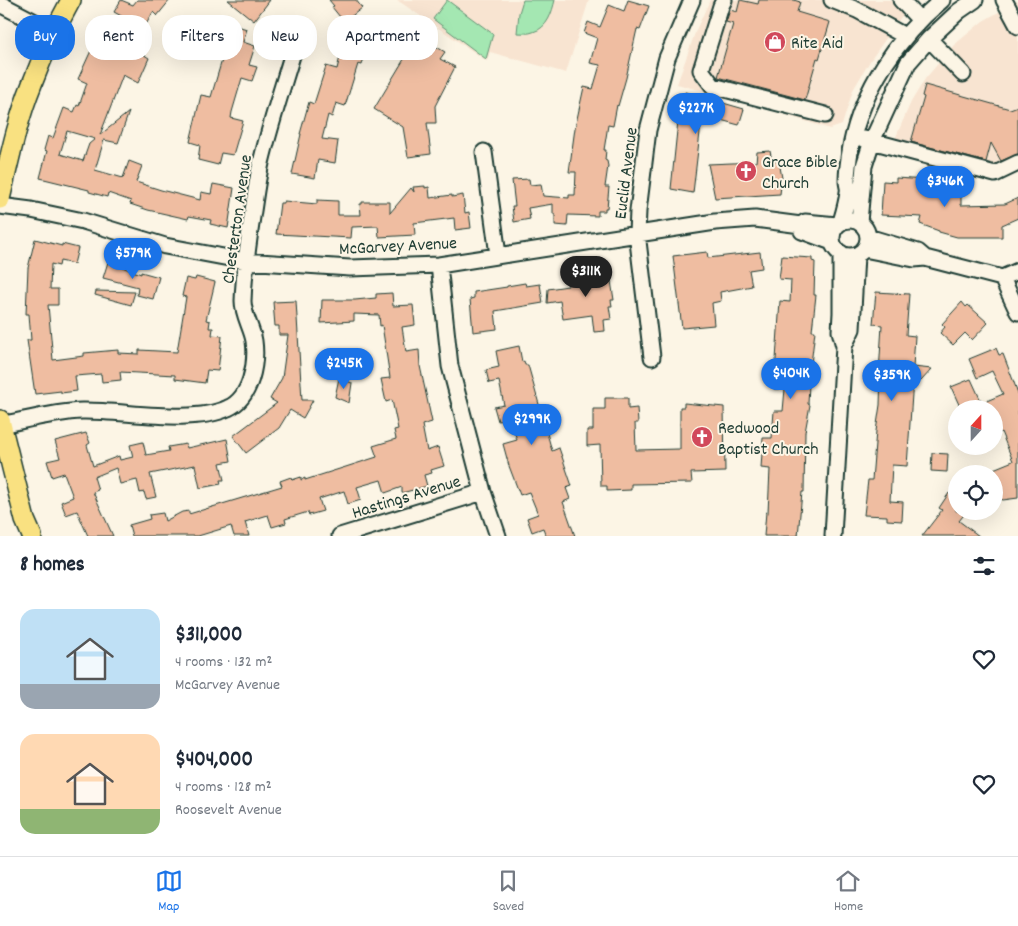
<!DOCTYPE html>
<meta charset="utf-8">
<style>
body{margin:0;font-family:Dekko,sans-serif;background:#f6f6f7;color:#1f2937;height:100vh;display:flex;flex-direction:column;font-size:19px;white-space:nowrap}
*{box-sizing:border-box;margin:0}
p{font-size:16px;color:#747a83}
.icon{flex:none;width:28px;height:28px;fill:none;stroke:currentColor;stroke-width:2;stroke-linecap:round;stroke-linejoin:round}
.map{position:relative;height:536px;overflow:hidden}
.side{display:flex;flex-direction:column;background:#fff;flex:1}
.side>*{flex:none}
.hud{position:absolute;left:15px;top:15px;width:500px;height:45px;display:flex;gap:10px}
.needle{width:32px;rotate:21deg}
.fabs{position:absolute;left:948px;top:400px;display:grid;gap:10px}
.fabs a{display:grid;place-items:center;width:55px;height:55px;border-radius:50%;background:#fff;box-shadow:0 5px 20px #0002;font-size:25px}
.price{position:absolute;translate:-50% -42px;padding:0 11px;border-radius:18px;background:#1a73e8;color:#fff;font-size:16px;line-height:32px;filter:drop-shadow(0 1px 2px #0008)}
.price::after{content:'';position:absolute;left:50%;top:30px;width:15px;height:11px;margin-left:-8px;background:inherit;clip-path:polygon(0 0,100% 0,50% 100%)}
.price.current{background:#222;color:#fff}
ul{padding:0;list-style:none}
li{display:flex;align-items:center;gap:15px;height:125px;padding:0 20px}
li span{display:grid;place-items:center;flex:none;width:140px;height:100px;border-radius:15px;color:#555}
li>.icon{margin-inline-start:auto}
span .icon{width:60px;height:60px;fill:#fffc;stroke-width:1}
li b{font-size:21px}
h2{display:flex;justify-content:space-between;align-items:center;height:60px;padding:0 20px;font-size:21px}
.chip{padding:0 18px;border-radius:20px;background:#fff;box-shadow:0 5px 20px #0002;font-size:18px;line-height:45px}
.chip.current{background:#1a73e8;color:#fff}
.dock{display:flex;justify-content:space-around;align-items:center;height:70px;border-top:1px solid #e0e1e3;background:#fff;font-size:14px;color:#747a83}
.dock a{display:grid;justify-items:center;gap:2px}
.dock .current{color:#1a73e8}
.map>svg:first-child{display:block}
.built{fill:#f8e4d1}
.green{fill:#a4e7b2;stroke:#629273}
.building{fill:#efbda1;stroke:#1f3d34;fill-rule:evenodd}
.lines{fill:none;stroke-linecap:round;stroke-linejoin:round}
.minor-casing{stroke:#1f3d34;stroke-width:19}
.major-casing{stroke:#1f3d34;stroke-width:22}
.minor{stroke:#fcf5e5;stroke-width:15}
.major{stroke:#f9e181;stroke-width:19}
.labels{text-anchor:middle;stroke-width:4;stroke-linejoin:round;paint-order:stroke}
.poi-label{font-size:18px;fill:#1f3d34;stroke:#fcf5e5;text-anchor:start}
.street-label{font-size:18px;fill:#1f3d34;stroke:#fcf5e5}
</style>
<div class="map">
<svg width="1018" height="536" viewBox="0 0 1018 536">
<rect width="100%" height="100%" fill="#fcf5e5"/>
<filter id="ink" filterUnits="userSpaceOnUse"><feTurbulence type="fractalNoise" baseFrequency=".02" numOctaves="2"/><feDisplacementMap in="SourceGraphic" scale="10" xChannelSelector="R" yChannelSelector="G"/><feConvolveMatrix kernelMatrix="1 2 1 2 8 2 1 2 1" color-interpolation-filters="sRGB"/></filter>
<g filter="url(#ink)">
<path class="built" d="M397,0H589L566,73L490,52L487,61Z
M710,0H919L901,17L870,61L853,90L842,125L830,129L764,108L677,84L696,30Z
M1018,1V155L996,165L895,139L911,102L925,79L954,45L983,21Z"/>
<path class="green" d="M447,0L493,34L486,59L433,19Z
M523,0H555C552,12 548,28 533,32C529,34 522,33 517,33L519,13Z"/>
<path class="building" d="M121,0L133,5L137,0H170L157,16L153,12L133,48L149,58L138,83L123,75L100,135L129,112L118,143L104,140L95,170L123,178L129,161L142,166L136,182L161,190L200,200L201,192L211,194L213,184L234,188L228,228L210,224L211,220L189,216L188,219L148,210L130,204L131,201L108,193L107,197L89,192V190L40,178L47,151L44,150L48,136L53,138L64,108L74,112L77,105L79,106L87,83L78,79L94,44L103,49L109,36L114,39L125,18L114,12ZM67,131L95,139L89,144L83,161L60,154Z
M228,0H270L254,21Z
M329,0H356L362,8L344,22L332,7L334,6Z
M628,0L649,6L640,30L637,29L626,78L618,106L617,105L613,126L608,125L604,150H606L605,160L607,161L608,166L605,187H609L607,208H605V211H598V216L568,215L567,226L555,225V214H553V204L528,208L530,219L514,222L512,206H515L512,180L529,179L530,185L541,184L543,196L569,198V195H575L576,172H569L575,128L584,87L593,89L600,65L590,63L597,38L584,33L588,22L600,27L609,5L624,11Z
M740,0L758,4L759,0H794L800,2L797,12L830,22L819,59L817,58L805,100L718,77L733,24L726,22L730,10L737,12Z
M227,23L247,29L243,42L255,46L249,65L257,67L252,81L242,78L232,112L231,118L243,121L233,155L221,153L218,165L198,160L200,145L190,142L201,95L211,97L224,53L208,47L214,28L224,31Z
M347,28L375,34L372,46L367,45L362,65L358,64L345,106L336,103L332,117L328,115L322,139L338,141L335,163L318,160L315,178L292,174L301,134H300L309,102L314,104L326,66L337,69Z
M418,36L445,52L440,59L455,67L435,106L436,123H427L431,154L408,157L403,127L374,109Z
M925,85L1010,109L1018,106V154L1001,161L991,143L986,162L911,142L924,97L922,96Z
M685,92L744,109L739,125L702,115L693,193L671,189L679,111Z
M770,151L772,161H779L782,178L780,194L715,198L708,164L756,162L757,152Z
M928,166L941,169L938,185L961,191V205L1005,204L1018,198V218L1002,225V237H957L939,232V231L920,224L922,217L881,215L883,181L896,182V178L925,180Z
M425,186V188L429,187L430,198L452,195V197L463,195L465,213L469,212L471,228L455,230L454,218L414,223L415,235L379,237L378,226L352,227L351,238L276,234L280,203H284V201L317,204V200L338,201V215H361L360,204H362V202H390V213L411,188L414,192L413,187Z
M35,239L62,246V244L78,248L74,264L60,261L59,266L51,264L50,289H58V305H48L53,360L84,356V353L118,350V353L139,354V350L177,352L186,297L182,296L186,278L195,280L196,277L215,282L206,320L210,321L209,328H213L212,335L222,336L218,371L207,370L205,383L175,379V375L120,372L121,380L102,382L101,374L75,376L77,391L61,393V391L35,394L27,340H31L29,314H26L28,268Z
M707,252L708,258L760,252L762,268L749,270L752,286L720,292L721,301L712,303L714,325L682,328L673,256Z
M782,256L812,258V261L815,262L814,295H816L812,331H815L811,364H810L808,404L810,405L805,432L804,492H802L798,536H764L766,512L768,513L770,469L761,468L763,438H772L774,411H783L785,389H774L780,301L790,302L791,280L779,279Z
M108,262L141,274V272L159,277L153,299L137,295L138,287L103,278Z
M607,272L609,281H611L614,300H611L612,306H609L611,319L604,320L605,331L594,332L592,315L563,319L560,301L547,303L548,289L568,286L567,278Z
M525,283L526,286L540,284L543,303L495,311L497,329L473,332L470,299L474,298V292L507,287V286Z
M96,291L135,292L131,305L95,295Z
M876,292L909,294L906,335L915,336L913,367L932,369L921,381L913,380L907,466L892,465L890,501L903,502L902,521L887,520V516L864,515L868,480H872L876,431L880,405L881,373H879L882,325L873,324Z
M392,293L393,306L413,305L415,325L402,327L406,352L419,350L420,366L432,422L422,425L427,451L438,447L444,466L431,470L432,473L424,475L427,486L402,493V487L385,493L381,480L357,487L361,500L348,504L344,491L319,499L323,511L309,515L308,512L285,519L286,523L272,527L268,515L245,522L249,536H234L231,526L198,536H132L129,525L150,519L149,515L163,513L165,521L182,512L189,511V514L282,486L280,481L291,477L292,480L301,477V480L305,478V480L377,457L373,446L396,439L394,430L398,429L392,400L386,402L381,379L390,378L382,325L380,326L379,315L354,314V321L321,323L322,300H355L376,298V294Z
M296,301L302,400H313L303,418L290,410L279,428L246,453L233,436L277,403L270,399L282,378L288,335H279V326H275L273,302Z
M962,302L966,307L968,305L988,323L972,340L965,333L953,345L940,333L945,327L942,324Z
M519,346L522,362L524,361L525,365H528L552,451L559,448L572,486L566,488L570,499L563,502L575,536H546L543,528L532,532L527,518L538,514L529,492L520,495L509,466L503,444L517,440L510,418L498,421L494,407L504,405L499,381L489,383L486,370L499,367L496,351Z
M996,348L999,355L1003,354L1018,393V498L1003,500L998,498L995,491L999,490L994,474L991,470L1013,461L1001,432L999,433L994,420V409H961L951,387L971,379L982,403L1003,394L992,371L977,378L969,359Z
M339,378L352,383L349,403L335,397Z
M605,398H628V409L637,408L638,423H635L636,450L680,449V407H684V403L724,407L725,472L691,473L692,483L631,484V490L607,491V486H601L600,445L587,446V430H593V409H605Z
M86,433L90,443L87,445L93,466L119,456L120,460L133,457L130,445L143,442L146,455L169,451L168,447L186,444L187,448L227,439L231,461L220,463L224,480H220L221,484L200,488L195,465L150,474L156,497L146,499L144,492L140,493L137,480L120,484L116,468L94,477L98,490L93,492L113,536H88L77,511L66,515L61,502L73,497L64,473L52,477L47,461L60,458L55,441Z
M932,453L948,454L947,472L931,471Z
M949,493L956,499V511H967L959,521L979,536H922L942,510L939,508Z"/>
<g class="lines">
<g class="minor-casing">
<path id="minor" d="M724,0L721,6L701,70L713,86L825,115
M832,0L857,10L905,36
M901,0L920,20
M1004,0L1018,26
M0,4L54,32
M929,39L963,74
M864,139L995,174L1018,163
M484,152L498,255
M0,206L31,210L83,221L165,246L245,261L350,268L439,265L715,222L755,219L801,225
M832 238a18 18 0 1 1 36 0a18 18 0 1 1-36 0Z
M841,222C844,212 847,202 848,192C849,188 847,185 847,181C847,170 849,157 851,146C863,88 897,38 942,0
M859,222L864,166L872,141L908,63L929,39L959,11L975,0
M832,242L802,231L801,225L805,222L837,225
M864,249L914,259L925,258L918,252L868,237
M841,253V313L840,331L844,346L852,329L856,255
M925,258L1002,278L1018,271
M439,265L450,366L483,492L498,536
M1002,278L1018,312
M652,357L637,233L638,211L648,130L667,58L692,0
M0,425C26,420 55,412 82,411C123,410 192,425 228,408C251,398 257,363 254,341C252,328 243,315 243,301C244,268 249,236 254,204C256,190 258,176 261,163C271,121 285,80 297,39
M340,536L483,492
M833,536L844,346"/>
</g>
<g class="major-casing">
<path id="major" d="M0,199C9,161 17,121 32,84C43,55 56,27 71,0
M0,420L25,520L32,536"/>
</g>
<use href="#minor" class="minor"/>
<use href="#major" class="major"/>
</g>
</g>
<defs>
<g id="shop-disc" transform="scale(1.125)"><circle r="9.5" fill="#d1495b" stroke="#fcf5e5"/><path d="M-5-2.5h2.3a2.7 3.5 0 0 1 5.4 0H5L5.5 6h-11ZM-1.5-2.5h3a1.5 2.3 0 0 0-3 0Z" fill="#fff"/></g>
<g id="church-disc" transform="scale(1.125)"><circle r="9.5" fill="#d1495b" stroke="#fcf5e5"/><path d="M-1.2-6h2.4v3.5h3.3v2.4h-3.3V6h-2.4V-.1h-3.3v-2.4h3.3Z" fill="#fff"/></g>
</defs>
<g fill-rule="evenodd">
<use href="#shop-disc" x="775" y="42"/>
<use href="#church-disc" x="746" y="171"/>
<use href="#church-disc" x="702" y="437"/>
</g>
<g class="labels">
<g class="poi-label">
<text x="791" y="48">Rite Aid</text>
<text x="762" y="167">Grace Bible<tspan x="762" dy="21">Church</tspan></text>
<text x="718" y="433">Redwood<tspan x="718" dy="21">Baptist Church</tspan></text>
</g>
<g class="street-label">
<text transform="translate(625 173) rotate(-83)" y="6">Euclid Avenue</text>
<text transform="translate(236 219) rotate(-82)" y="6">Chesterton Avenue</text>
<text transform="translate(398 245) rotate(-3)" y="6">McGarvey Avenue</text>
<text transform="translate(406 496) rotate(-17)" y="6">Hastings Avenue</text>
</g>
</g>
</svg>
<div class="fabs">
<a><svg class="needle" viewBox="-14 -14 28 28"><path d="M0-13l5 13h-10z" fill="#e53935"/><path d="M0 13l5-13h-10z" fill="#747a83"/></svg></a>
<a><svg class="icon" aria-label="locate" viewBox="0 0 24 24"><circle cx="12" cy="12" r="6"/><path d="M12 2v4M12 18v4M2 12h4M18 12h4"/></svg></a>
</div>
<b class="price" style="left:696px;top:135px">$227K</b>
<b class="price" style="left:945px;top:208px">$346K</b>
<b class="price" style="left:133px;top:280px">$579K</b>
<b class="price current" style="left:586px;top:298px">$311K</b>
<b class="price" style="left:344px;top:390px">$245K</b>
<b class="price" style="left:791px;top:400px">$404K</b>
<b class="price" style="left:892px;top:402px">$359K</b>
<b class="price" style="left:532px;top:446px">$299K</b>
<div class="hud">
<a class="chip current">Buy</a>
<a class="chip">Rent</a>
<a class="chip">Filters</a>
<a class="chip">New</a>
<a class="chip">Apartment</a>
</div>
</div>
<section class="side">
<h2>8 homes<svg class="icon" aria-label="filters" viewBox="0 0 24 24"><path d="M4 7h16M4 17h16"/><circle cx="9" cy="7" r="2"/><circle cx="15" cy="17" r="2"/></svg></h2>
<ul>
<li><span style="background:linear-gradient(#bfe0f5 75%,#9aa5b1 0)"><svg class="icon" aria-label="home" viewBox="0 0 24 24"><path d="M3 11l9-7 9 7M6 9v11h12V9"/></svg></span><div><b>$311,000</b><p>4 rooms · 132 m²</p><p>McGarvey Avenue</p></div><svg class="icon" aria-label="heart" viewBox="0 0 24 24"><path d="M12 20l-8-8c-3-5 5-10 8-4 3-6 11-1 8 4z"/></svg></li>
<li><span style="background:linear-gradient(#ffd9b3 75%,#8fb573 0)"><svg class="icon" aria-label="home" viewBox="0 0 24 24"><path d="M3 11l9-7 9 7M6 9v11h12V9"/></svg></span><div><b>$404,000</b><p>4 rooms · 128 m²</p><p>Roosevelt Avenue</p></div><svg class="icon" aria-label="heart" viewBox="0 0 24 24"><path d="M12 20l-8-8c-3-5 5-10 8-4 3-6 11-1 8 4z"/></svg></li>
</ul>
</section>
<nav class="dock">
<a class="current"><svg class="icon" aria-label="map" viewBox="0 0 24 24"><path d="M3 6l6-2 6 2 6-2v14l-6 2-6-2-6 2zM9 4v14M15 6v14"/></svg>Map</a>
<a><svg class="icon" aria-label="saved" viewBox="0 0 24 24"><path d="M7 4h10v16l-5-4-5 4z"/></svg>Saved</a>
<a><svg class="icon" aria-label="home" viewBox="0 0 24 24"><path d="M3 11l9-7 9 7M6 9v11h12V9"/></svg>Home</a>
</nav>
